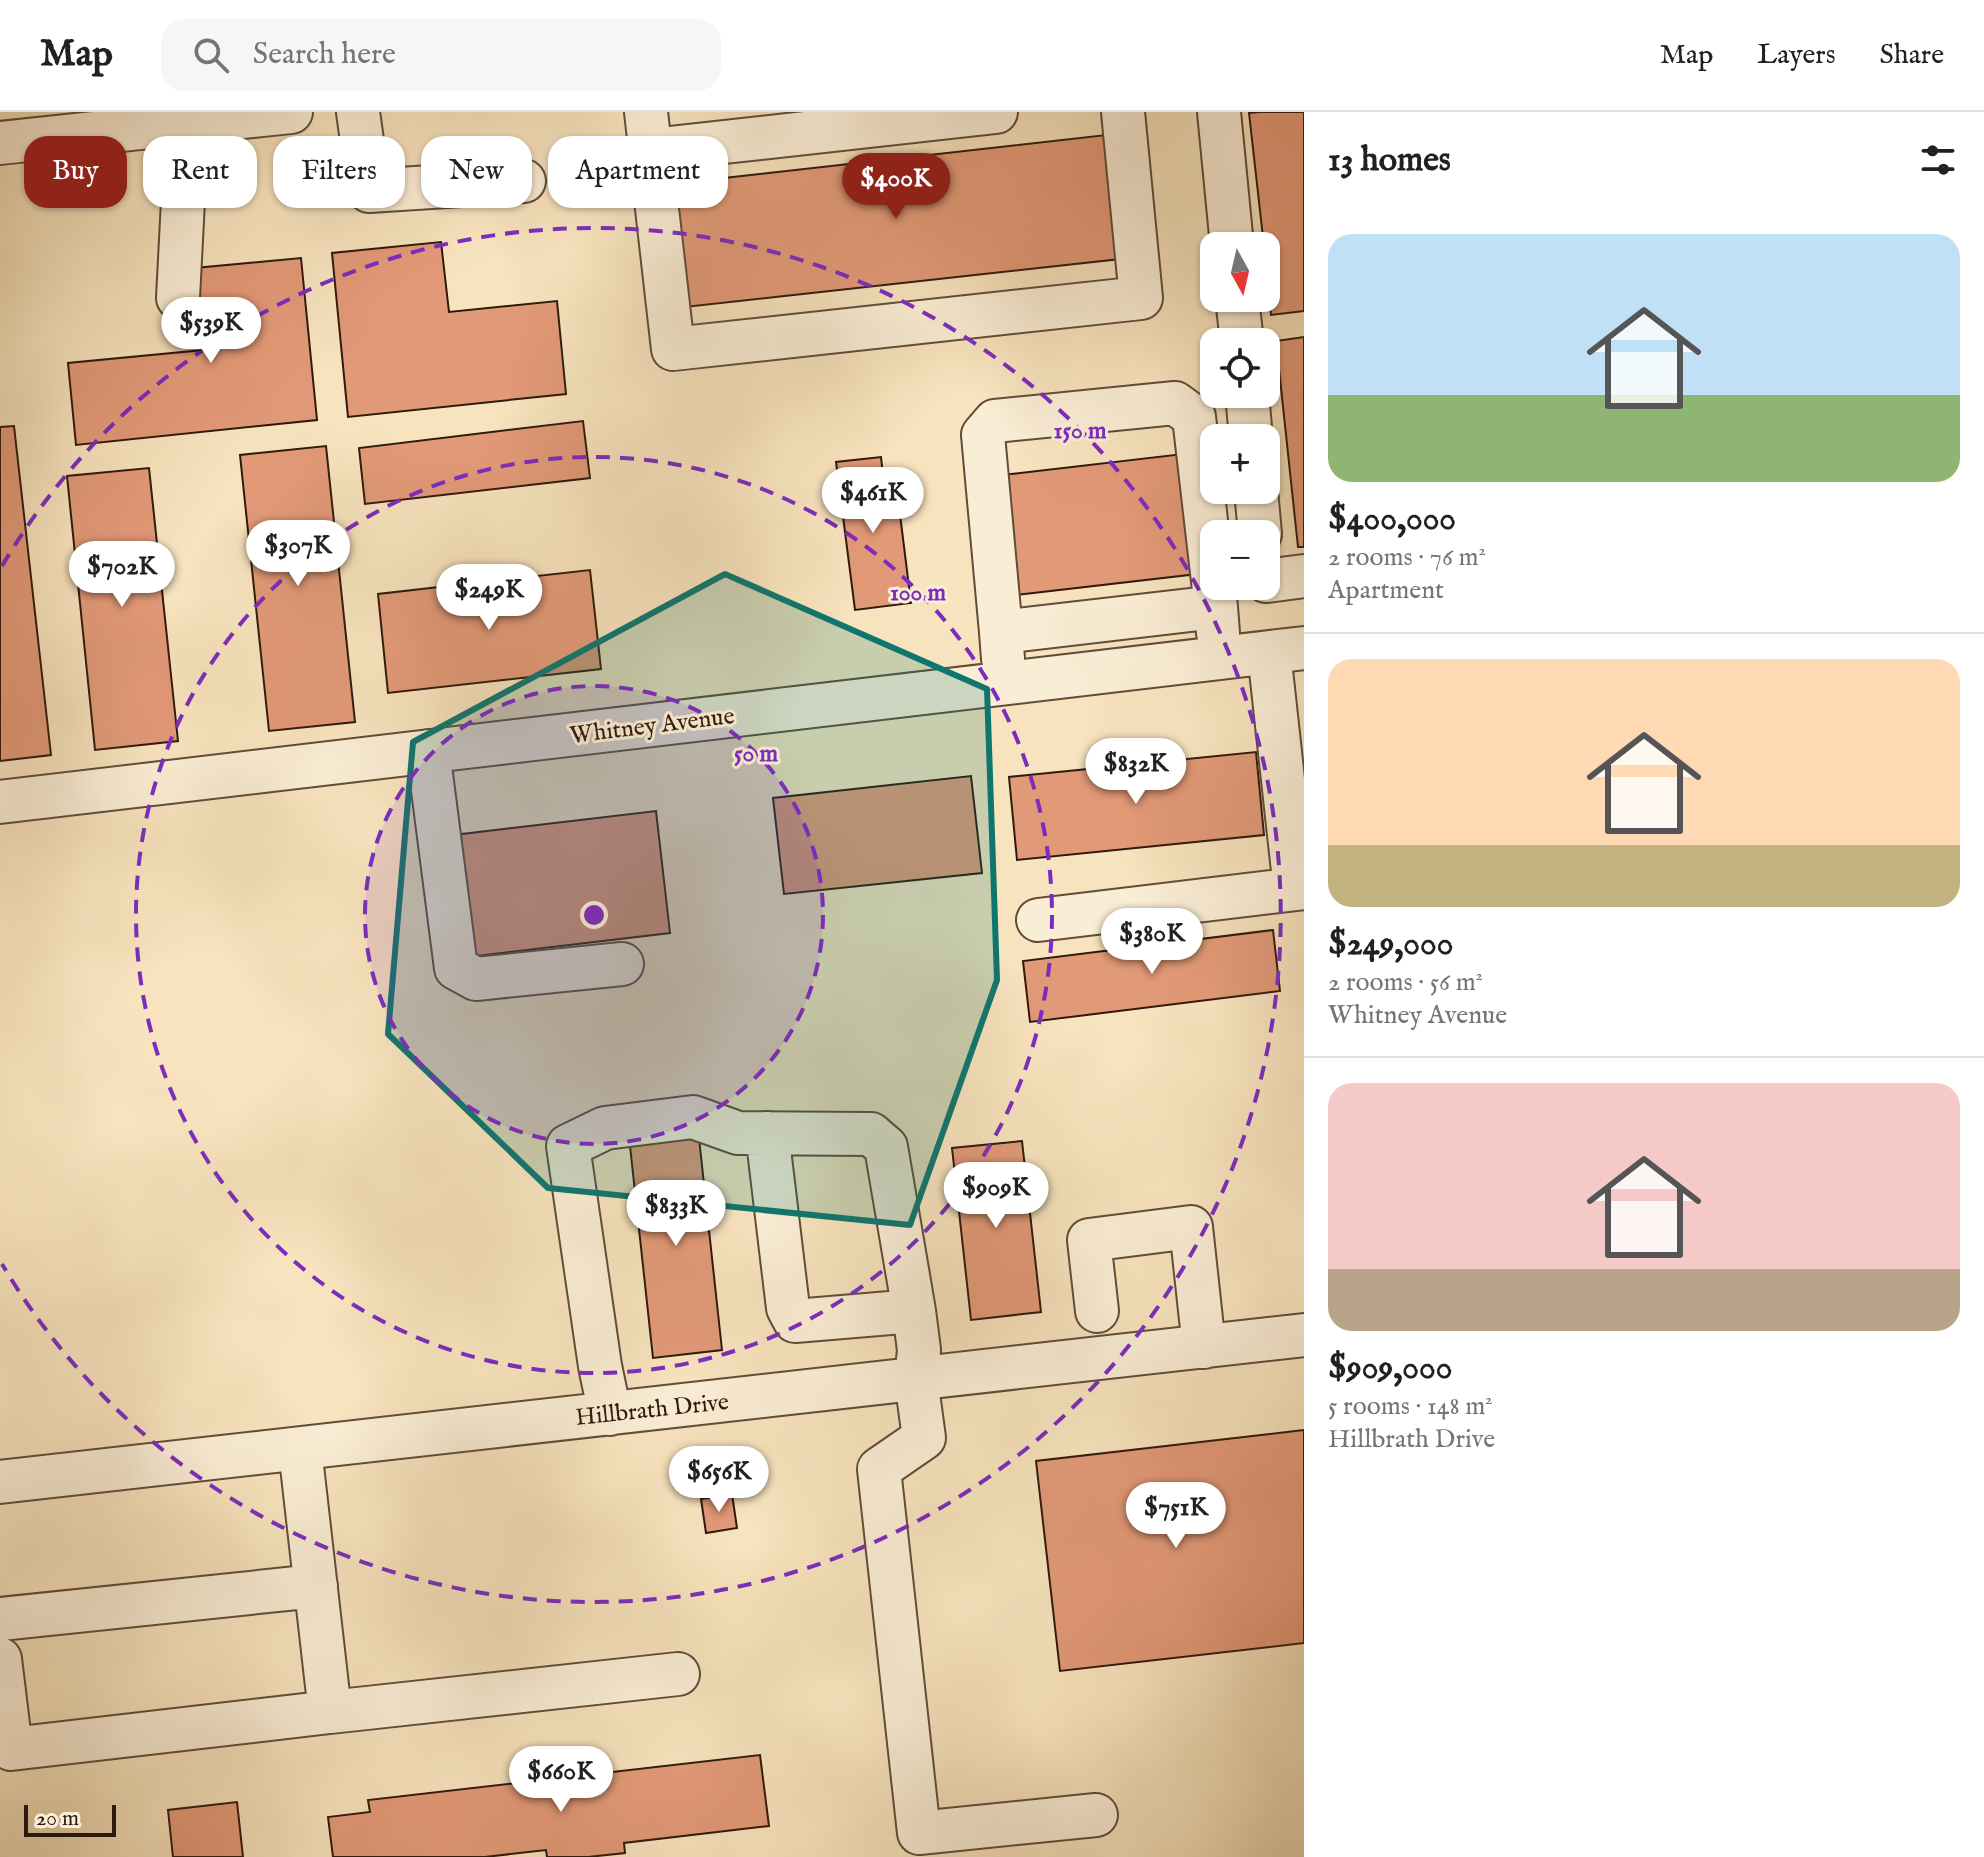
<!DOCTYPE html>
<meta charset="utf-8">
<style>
body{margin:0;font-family:"IM FELL English",serif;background:#f6f6f6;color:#202124;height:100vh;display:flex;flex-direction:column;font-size:30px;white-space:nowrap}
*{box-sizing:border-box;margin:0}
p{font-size:26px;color:#757577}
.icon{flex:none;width:44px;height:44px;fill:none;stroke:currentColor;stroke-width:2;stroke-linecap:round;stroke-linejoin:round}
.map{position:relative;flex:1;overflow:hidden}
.details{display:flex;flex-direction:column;background:#fff;width:680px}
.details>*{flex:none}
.hud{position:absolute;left:24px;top:24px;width:760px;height:72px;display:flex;gap:16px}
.needle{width:52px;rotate:172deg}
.tools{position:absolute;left:1200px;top:120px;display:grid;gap:16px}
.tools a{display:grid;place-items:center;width:80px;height:80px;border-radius:16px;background:#fff;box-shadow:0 2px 6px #0004;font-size:40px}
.scale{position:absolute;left:24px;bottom:20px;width:92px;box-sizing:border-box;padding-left:8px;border:4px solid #2e1a0d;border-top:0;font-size:22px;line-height:28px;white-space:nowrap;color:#2e1a0d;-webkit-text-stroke:6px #faedd5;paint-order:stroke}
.price{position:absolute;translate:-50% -68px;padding:0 18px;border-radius:28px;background:#fff;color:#222;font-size:26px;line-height:52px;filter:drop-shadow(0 2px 4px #0008)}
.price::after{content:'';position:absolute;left:50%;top:48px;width:24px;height:18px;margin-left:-12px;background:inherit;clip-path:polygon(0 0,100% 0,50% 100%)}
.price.on{background:#8f2418;color:#fff}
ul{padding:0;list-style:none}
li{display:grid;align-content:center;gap:16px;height:424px;padding:0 24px}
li+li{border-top:2px solid #e0e0e0}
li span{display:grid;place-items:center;height:248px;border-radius:24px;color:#555}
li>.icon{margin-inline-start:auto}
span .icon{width:144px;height:144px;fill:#fffc;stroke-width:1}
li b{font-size:34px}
h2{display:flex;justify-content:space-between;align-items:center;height:96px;padding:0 24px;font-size:34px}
.chip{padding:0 28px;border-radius:24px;background:#fff;box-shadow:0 2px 6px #0004;font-size:28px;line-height:72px}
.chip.on{background:#8f2418;color:#fff}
header{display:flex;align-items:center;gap:48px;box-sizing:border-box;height:112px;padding:0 40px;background:#fff;border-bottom:2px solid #e0e0e0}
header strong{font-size:38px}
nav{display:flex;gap:44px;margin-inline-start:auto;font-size:28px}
.search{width:560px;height:72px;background:#f6f6f6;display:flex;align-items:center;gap:20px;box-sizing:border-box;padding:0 28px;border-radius:24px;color:#757577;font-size:30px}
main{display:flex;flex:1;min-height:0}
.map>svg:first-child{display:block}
.building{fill:#e29977;stroke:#2e1a0d;stroke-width:2}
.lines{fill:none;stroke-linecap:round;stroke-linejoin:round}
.minor-casing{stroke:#604c39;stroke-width:46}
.minor{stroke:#faedd5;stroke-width:42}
.marked{fill:#0f766e;fill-opacity:0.2;stroke:#0f766e;stroke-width:6;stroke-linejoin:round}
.ring{fill:none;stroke:#7b2cbf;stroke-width:4;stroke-dasharray:14 10}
.labels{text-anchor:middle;stroke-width:6;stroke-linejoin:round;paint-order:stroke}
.street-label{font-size:24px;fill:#2e1a0d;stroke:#faedd5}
.centre{fill:#7b2cbf;stroke:#faedd5;stroke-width:4}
.ring-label{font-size:24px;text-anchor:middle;font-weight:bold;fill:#7b2cbf;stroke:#faedd5;stroke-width:6;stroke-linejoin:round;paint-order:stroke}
</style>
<header>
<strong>Map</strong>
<div class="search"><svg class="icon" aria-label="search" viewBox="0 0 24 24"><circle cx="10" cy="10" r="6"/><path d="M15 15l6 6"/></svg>Search here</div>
<nav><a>Map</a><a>Layers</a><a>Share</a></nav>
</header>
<main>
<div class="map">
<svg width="1304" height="1745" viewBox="0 0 1304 1745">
<rect width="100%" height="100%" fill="#f7e3be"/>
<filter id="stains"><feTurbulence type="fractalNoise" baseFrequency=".0025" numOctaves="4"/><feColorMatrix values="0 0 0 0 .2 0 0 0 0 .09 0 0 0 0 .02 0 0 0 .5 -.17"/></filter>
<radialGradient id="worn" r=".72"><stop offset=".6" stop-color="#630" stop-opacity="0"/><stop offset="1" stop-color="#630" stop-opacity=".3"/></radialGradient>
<path class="building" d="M1260,0H1304V199L1271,203L1266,156V134H1264L1249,1Z
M1106,23L1120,147L685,195L671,72Z
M441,130L449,200L557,189L566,282L348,305L332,141Z
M301,146L317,308L76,333L68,251L203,238L195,156Z
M1304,225V435H1298L1276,229Z
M583,309L590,366L365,392L359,336Z
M14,314L51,643L0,649V315Z
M326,334L355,610L269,619L240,343Z
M1183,342L1197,462L1016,483L1003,363Z
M881,345L884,372L896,370L911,491L855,498L836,350Z
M149,356L178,629L95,638L67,364Z
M590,458L601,557L388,581L378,482Z
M1256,640L1264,723L1017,748L1009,665Z
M971,664L982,761L784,782L773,686Z
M656,699L670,821L468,845L454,723Z
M1273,818L1280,879L1030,910L1023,849Z
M699,1026L722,1238L653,1246L630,1034Z
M1022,1029L1041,1200L971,1208L952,1036Z
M1304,1318V1531L1060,1559L1036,1349Z
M732,1382L737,1416L706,1421L701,1387Z
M760,1643L769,1714L624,1731L625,1741L588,1745H547L546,1738L485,1745H333L328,1705L370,1700L368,1688Z
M237,1690L243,1745H173L168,1698Z"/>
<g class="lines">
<g class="minor-casing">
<path id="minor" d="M358,0L369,79L524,69
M646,0L673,237L1141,186L1123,0
M1219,0L1232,134
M0,31L291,0
M651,38L996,0
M178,186L187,11
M1237,186L1242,230
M1247,282L1251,326
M1256,378L1260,422
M1266,469L1304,464
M1001,520L983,323L995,309L1175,291L1194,305L1216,495
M1269,540L1295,777
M1003,547L1001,520L1216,495L1218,521
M428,639L456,856L476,867L622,852
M0,690L1304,536
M1038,808L1304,776
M767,1021L788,1196L795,1209L914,1199
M1097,1199L1089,1128L1191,1115L1204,1235
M610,1302L600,1254L568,1034L605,1016L693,1005L738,1021L871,1022L886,1035L914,1199L919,1238L916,1267L924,1326L879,1357L919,1721L1096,1703
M300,1337L330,1600L678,1562
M0,1370L1304,1223
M0,1507L316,1474
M0,1547L11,1637L330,1600"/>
</g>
<use href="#minor" class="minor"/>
</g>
<path class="marked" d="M725,462L987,577L997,868L910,1113L548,1076L388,922L413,630Z"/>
<circle cx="594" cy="803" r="229" fill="#7b2cbf" fill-opacity=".12"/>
<g class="ring">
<circle cx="594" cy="803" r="229"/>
<circle cx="594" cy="803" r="458"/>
<path d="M2 454A687 687 0 1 1 2 1152"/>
</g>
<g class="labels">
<g class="street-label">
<text transform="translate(652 613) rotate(-7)" y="8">Whitney Avenue</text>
<text transform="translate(652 1297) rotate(-6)" y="8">Hillbrath Drive</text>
</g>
</g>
<circle cx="594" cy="803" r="12" class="centre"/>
<g class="ring-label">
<text x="1080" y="326">150 m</text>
<text x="918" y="488">100 m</text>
<text x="756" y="649">50 m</text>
</g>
<rect width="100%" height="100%" filter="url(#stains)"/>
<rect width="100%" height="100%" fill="url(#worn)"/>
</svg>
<div class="tools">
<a><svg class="needle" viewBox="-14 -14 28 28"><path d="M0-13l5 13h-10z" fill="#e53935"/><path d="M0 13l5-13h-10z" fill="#757577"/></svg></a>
<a><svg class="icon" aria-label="locate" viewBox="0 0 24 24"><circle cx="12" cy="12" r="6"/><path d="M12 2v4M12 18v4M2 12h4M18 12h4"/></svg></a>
<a>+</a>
<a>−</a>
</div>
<div class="scale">20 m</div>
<b class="price on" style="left:896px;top:109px">$400K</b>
<b class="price" style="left:211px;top:253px">$539K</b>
<b class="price" style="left:873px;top:423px">$461K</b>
<b class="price" style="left:298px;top:476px">$307K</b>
<b class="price" style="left:122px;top:497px">$702K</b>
<b class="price" style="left:489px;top:520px">$249K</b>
<b class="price" style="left:1136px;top:694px">$832K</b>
<b class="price" style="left:1152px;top:864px">$380K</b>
<b class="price" style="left:996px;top:1118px">$909K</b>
<b class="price" style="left:676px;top:1136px">$833K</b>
<b class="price" style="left:719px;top:1402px">$656K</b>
<b class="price" style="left:1176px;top:1438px">$751K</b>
<b class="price" style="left:561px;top:1702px">$660K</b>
<div class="hud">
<a class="chip on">Buy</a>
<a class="chip">Rent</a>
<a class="chip">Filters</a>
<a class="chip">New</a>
<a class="chip">Apartment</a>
</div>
</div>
<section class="details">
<h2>13 homes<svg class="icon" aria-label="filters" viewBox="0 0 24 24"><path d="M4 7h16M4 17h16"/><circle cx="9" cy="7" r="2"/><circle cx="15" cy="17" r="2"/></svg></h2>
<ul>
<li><span style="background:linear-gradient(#bfe0f5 65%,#8fb573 0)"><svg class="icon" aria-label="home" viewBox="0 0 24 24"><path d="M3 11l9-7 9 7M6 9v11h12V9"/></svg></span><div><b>$400,000</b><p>2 rooms · 76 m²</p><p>Apartment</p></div></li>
<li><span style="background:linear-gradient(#ffd9b3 75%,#c2b280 0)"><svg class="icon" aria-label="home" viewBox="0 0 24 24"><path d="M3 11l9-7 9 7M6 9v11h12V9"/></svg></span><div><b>$249,000</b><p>2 rooms · 56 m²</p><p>Whitney Avenue</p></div></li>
<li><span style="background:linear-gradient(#f6c9c9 75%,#b9a48a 0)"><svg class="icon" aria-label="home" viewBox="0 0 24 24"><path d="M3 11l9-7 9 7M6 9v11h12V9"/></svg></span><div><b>$909,000</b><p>5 rooms · 148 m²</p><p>Hillbrath Drive</p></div></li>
</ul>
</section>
</main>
